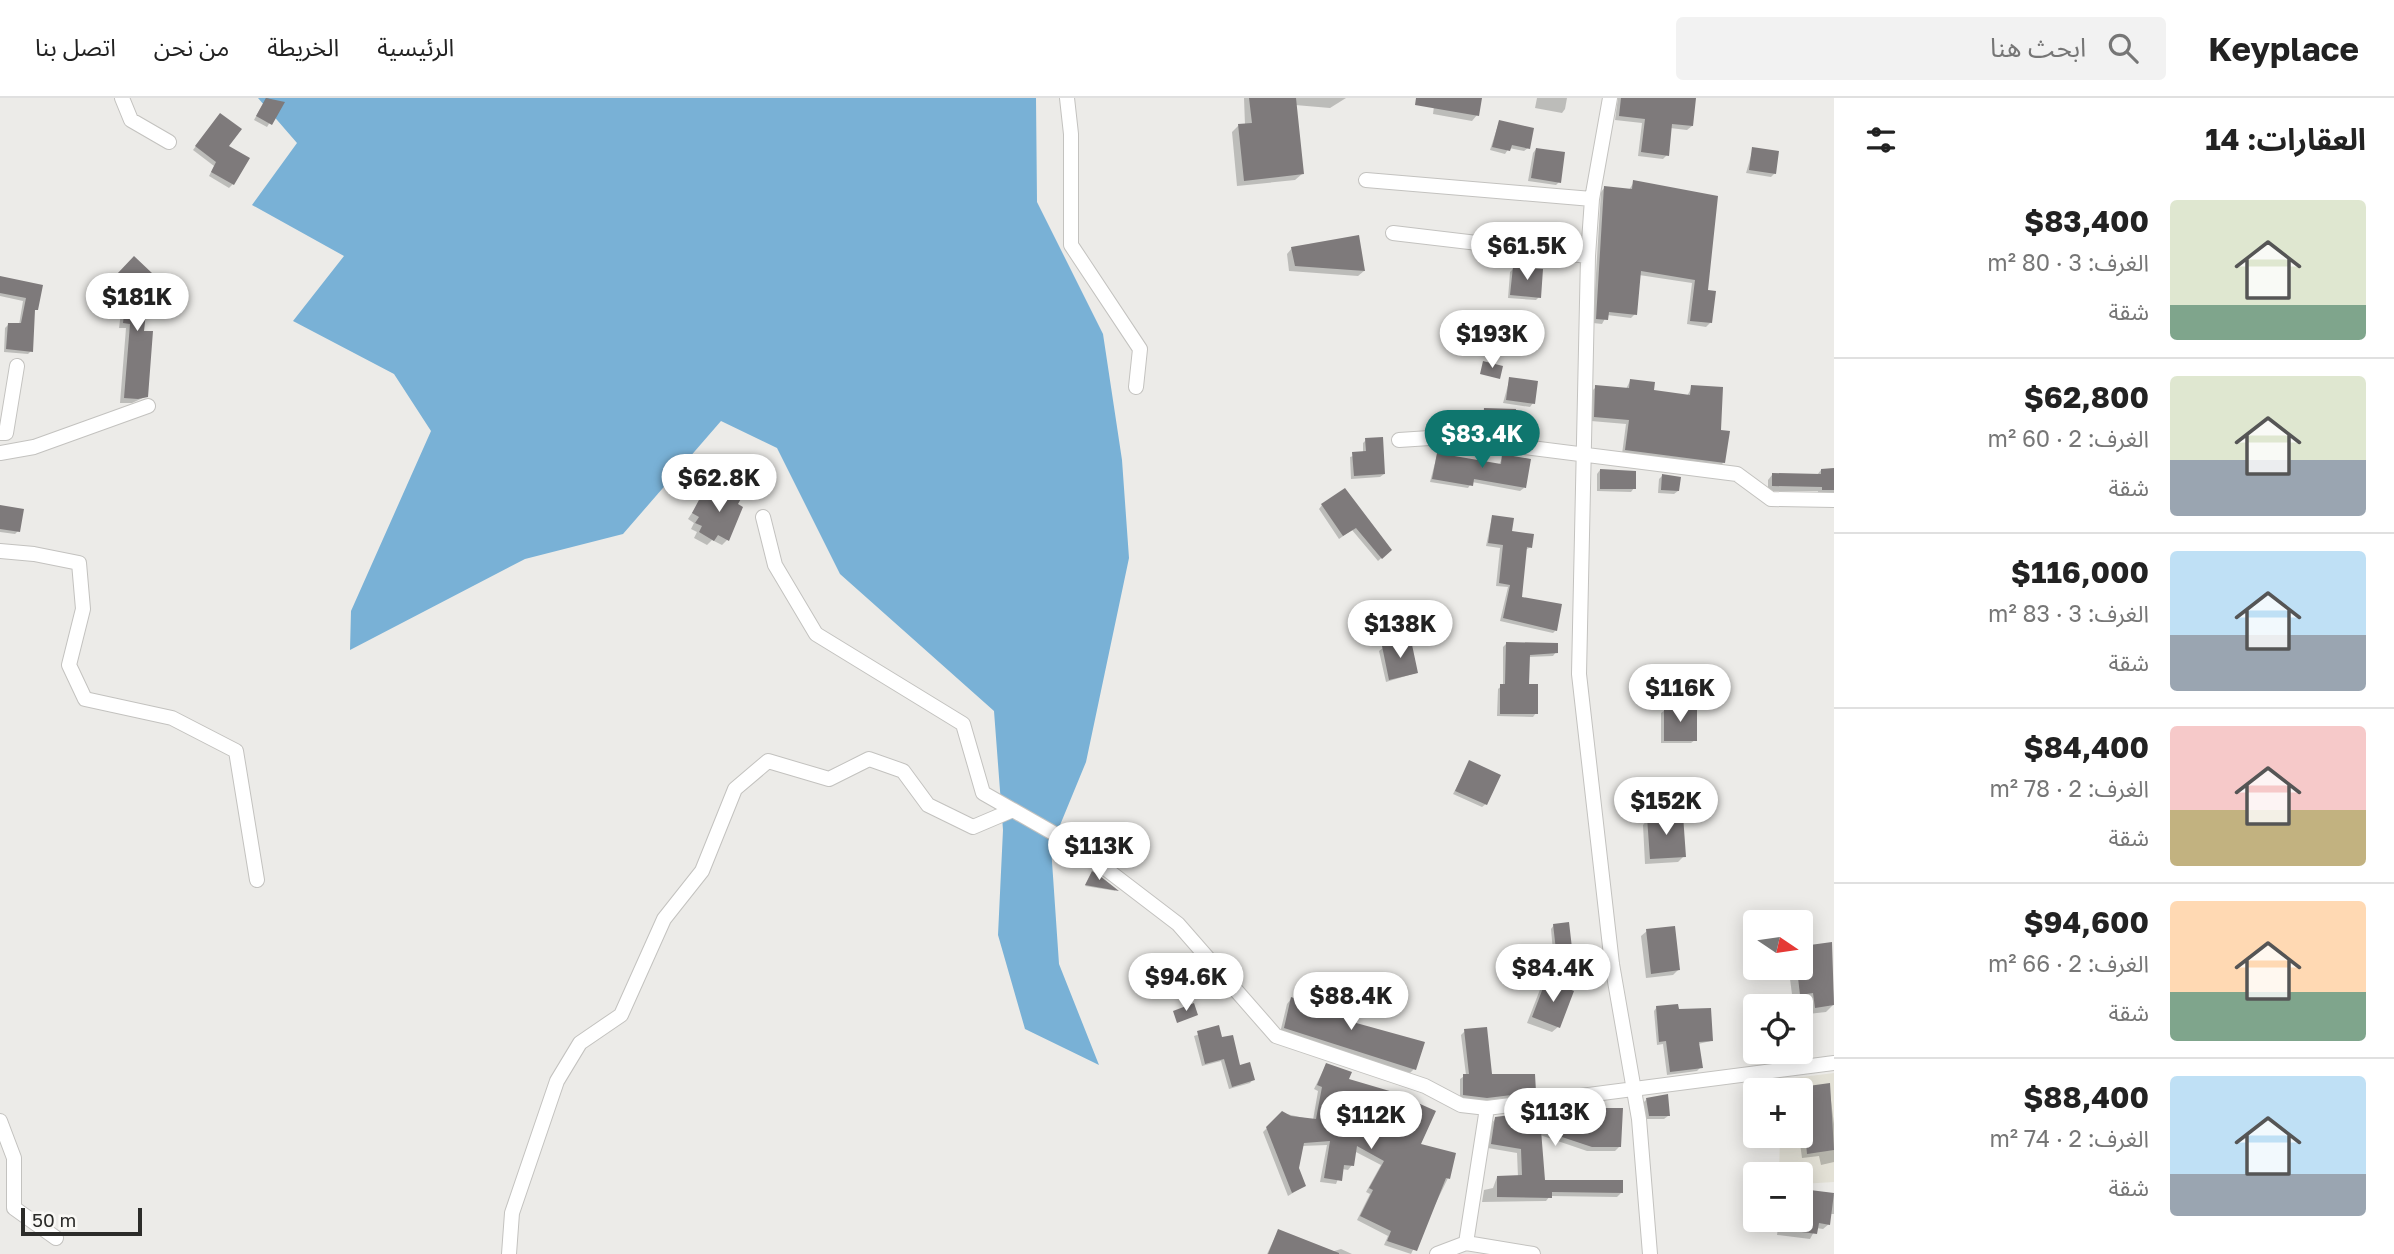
<!DOCTYPE html>
<html lang="ar">
<meta charset="utf-8">
<style>
body{margin:0;font-family:"Golos Text","Noto Sans Arabic",sans-serif;background:#f2f2f2;color:#222;direction:rtl;height:100vh;display:flex;flex-direction:column;font-size:26px;white-space:nowrap}
*{box-sizing:border-box;margin:0}
p{font-size:23px;color:#767676}
.icon{flex:none;width:38px;height:38px;fill:none;stroke:currentColor;stroke-width:2;stroke-linecap:round;stroke-linejoin:round}
.map{position:relative;flex:1;overflow:hidden;direction:ltr}
.sheet{display:flex;flex-direction:column;background:#fff;width:560px}
.sheet>*{flex:none}
.needle{width:46px;rotate:103deg}
.fabs{position:absolute;left:1743px;top:812px;display:grid;gap:14px}
.fabs a{display:grid;place-items:center;width:70px;height:70px;border-radius:7px;background:#fff;box-shadow:0 4px 18px #0003;font-size:35px}
.scale{position:absolute;left:21px;bottom:18px;width:121px;box-sizing:border-box;padding-left:7px;border:4px solid #2c2c2a;border-top:0;font-size:19px;line-height:24px;white-space:nowrap;color:#2c2c2a;-webkit-text-stroke:5px #f9f8f5;paint-order:stroke}
.price{position:absolute;translate:-50% -60px;padding:0 16px;border-radius:24px;background:#fff;color:#222;font-size:23px;line-height:46px;filter:drop-shadow(0 2px 4px #0008)}
.price::after{content:'';position:absolute;left:50%;top:42px;width:21px;height:16px;margin-left:-10px;background:inherit;clip-path:polygon(0 0,100% 0,50% 100%)}
.price.current{background:#0f766e;color:#fff}
ul{padding:0;list-style:none}
li{display:flex;align-items:center;gap:21px;height:175px;padding:0 28px}
li+li{border-top:2px solid #e0e0e0}
li span{display:grid;place-items:center;flex:none;width:196px;height:140px;border-radius:7px;color:#555}
li>.icon{margin-inline-start:auto}
span .icon{width:84px;height:84px;fill:#fffc;stroke-width:1}
li b{font-size:30px}
h2{display:flex;justify-content:space-between;align-items:center;height:84px;padding:0 28px;font-size:30px}
header{display:flex;align-items:center;gap:42px;box-sizing:border-box;height:98px;padding:0 35px;background:#fff;border-bottom:2px solid #e0e0e0}
header strong{font-size:33px}
nav{display:flex;gap:38px;margin-inline-start:auto;font-size:24px}
.search{width:490px;height:63px;background:#f2f2f2;display:flex;align-items:center;gap:18px;box-sizing:border-box;padding:0 24px;border-radius:7px;color:#767676;font-size:26px}
main{display:flex;flex:1;min-height:0}
.map>svg:first-child{display:block}
.built{fill:#e3e1d6}
.water{fill:#79b1d6}
.shadow{fill:#0003}
.building{fill:#7e7a7b}
.lines{fill:none;stroke-linecap:round;stroke-linejoin:round}
.minor-casing{stroke:#c3c2bf;stroke-width:16}
.minor{stroke:#fff;stroke-width:14}
</style>
<header>
<strong>Keyplace</strong>
<div class="search"><svg class="icon" aria-label="search" viewBox="0 0 24 24"><circle cx="10" cy="10" r="6"/><path d="M15 15l6 6"/></svg>ابحث هنا</div>
<nav><a>الرئيسية</a><a>الخريطة</a><a>من نحن</a><a>اتصل بنا</a></nav>
</header>
<main>
<section class="sheet">
<h2>العقارات: 14<svg class="icon" aria-label="filters" viewBox="0 0 24 24"><path d="M4 7h16M4 17h16"/><circle cx="9" cy="7" r="2"/><circle cx="15" cy="17" r="2"/></svg></h2>
<ul>
<li><span style="background:linear-gradient(#dfe7d0 75%,#7fa58c 0)"><svg class="icon" aria-label="home" viewBox="0 0 24 24"><path d="M3 11l9-7 9 7M6 9v11h12V9"/></svg></span><div><b>$83,400</b><p>الغرف: 3 · 80 m²</p><p>شقة</p></div></li>
<li><span style="background:linear-gradient(#dfe7d0 60%,#9aa5b1 0)"><svg class="icon" aria-label="home" viewBox="0 0 24 24"><path d="M3 11l9-7 9 7M6 9v11h12V9"/></svg></span><div><b>$62,800</b><p>الغرف: 2 · 60 m²</p><p>شقة</p></div></li>
<li><span style="background:linear-gradient(#bfe0f5 60%,#9aa5b1 0)"><svg class="icon" aria-label="home" viewBox="0 0 24 24"><path d="M3 11l9-7 9 7M6 9v11h12V9"/></svg></span><div><b>$116,000</b><p>الغرف: 3 · 83 m²</p><p>شقة</p></div></li>
<li><span style="background:linear-gradient(#f6c9c9 60%,#c2b280 0)"><svg class="icon" aria-label="home" viewBox="0 0 24 24"><path d="M3 11l9-7 9 7M6 9v11h12V9"/></svg></span><div><b>$84,400</b><p>الغرف: 2 · 78 m²</p><p>شقة</p></div></li>
<li><span style="background:linear-gradient(#ffd9b3 65%,#7fa58c 0)"><svg class="icon" aria-label="home" viewBox="0 0 24 24"><path d="M3 11l9-7 9 7M6 9v11h12V9"/></svg></span><div><b>$94,600</b><p>الغرف: 2 · 66 m²</p><p>شقة</p></div></li>
<li><span style="background:linear-gradient(#bfe0f5 70%,#9aa5b1 0)"><svg class="icon" aria-label="home" viewBox="0 0 24 24"><path d="M3 11l9-7 9 7M6 9v11h12V9"/></svg></span><div><b>$88,400</b><p>الغرف: 2 · 74 m²</p><p>شقة</p></div></li>
</ul>
</section>
<div class="map">
<svg width="1834" height="1156" viewBox="0 0 1834 1156">
<rect width="100%" height="100%" fill="#ecebe8"/>
<path class="built" d="M1834,975V1084L1801,1086V1076H1779L1780,1038H1801V992H1777V982Z"/>
<path class="water" d="M258,0H1036L1037,104L1103,236L1122,362L1129,460L1086,664L1051,749L1059,866L1099,967L1025,931L998,837L1003,732L994,613L840,476L777,350L721,323L623,436L525,461L350,552L351,513L431,333L394,276L293,223L344,158L252,107L297,45Z"/>
<path class="shadow" d="M266,0L282,5L267,29L254,22Z
M1346,0L1330,10L1295,7L1302,76L1295,82L1237,88L1232,34L1238,28L1245,27L1244,0Z
M1435,0H1481L1477,17L1472,23L1433,16Z
M1537,0H1567L1565,11L1562,15L1535,10Z
M1618,0H1695L1692,28L1687,32L1670,30L1667,57L1663,61L1638,58L1642,25L1615,22Z
M217,20L226,49L233,86L229,90L209,78L214,68L193,52Z
M1499,24L1528,50L1524,53L1509,50L1505,56L1490,52Z
M1536,51L1559,84L1556,87L1528,83L1533,55Z
M1753,51L1775,75L1771,79L1746,75Z
M1634,84L1706,193L1710,225L1706,229L1687,226L1692,185L1639,177L1635,216L1631,220L1607,217L1602,226L1593,225L1601,94L1605,89L1629,92Z
M1292,150L1364,173L1358,178L1289,173L1287,156Z
M134,160L151,176L124,205L145,208L142,234L147,298L132,305H120L126,230H119L124,191L114,181Z
M1513,171L1539,199L1536,202L1508,200L1510,174Z
M0,179L41,188L33,214L31,253L28,256L4,254L5,230L9,226L19,227L23,203L0,198Z
M1510,280L1533,305L1530,309L1503,305Z
M1630,283L1652,294L1687,298L1692,289L1719,334L1724,364L1720,368L1622,356L1626,326L1591,323L1592,293L1596,289L1626,291Z
M1484,312L1512,336L1509,340L1480,337L1481,315Z
M1366,342L1384,376L1380,379L1351,381L1350,359L1363,355V345Z
M1437,357L1499,367L1503,358L1524,390L1520,393L1472,384L1468,390L1430,384Z
M1834,371V398L1818,396V393H1768V382L1772,377H1817L1821,372Z
M1600,372L1634,390L1631,394L1597,393V376Z
M1662,378L1678,393L1674,396L1658,395L1659,381Z
M726,391L727,442L722,447L712,442L707,447L694,440L697,434L691,431L694,425L688,421L700,403L716,394L721,396Z
M1322,407L1390,452L1378,463L1352,432L1339,441L1319,411Z
M0,409L18,433L15,436L0,434Z
M1492,419L1531,449L1525,452L1520,501L1556,532L1553,535L1500,523L1508,489L1496,488L1500,450L1486,448Z
M1506,546L1556,554L1553,558L1528,559V588L1536,615L1533,619L1497,618L1498,591L1503,587V549Z
M1383,550L1416,575L1386,584L1379,553Z
M1665,612L1695,642L1691,645H1661V615Z
M1469,665L1486,706L1482,709L1453,696Z
M1648,721L1684,758L1678,764L1645,766L1643,727Z
M1092,776L1116,793L1085,788Z
M1554,827L1570,850L1567,853L1553,854L1551,831Z
M1647,833L1679,871L1673,877L1646,880L1641,838Z
M1830,846L1834,906L1826,914L1808,916L1806,902L1793,904L1790,881L1798,873L1805,872L1803,857L1810,849Z
M1546,884L1558,929L1552,934L1527,925L1541,889Z
M1291,901L1317,910L1323,905L1330,907L1335,902L1343,911L1347,924L1414,971L1410,975L1280,935L1287,906Z
M1657,909L1677,913L1711,943L1698,946L1701,969L1697,973L1667,977L1663,946L1657,947L1654,913Z
M1218,930L1221,941L1239,969L1253,981L1250,985L1229,991L1221,963L1202,968L1194,938Z
M1465,933L1491,978L1534,993L1530,997L1482,1003L1460,1000V981L1466,977L1461,937Z
M1326,967L1419,1047L1448,1080L1411,1156L1384,1147L1388,1138L1357,1122L1370,1096L1366,1094L1381,1067L1354,1053L1352,1067L1348,1072L1342,1071L1336,1086L1320,1084L1327,1047L1302,1048L1297,1071L1304,1088L1288,1098L1263,1034L1282,1015L1313,1022L1318,993L1314,991Z
M1829,987L1834,1026V1064L1821,1067L1819,1058L1802,1060L1799,1038L1801,992H1798Z
M1647,1001L1668,1018L1664,1021H1646L1643,1005Z
M1584,1012L1620,1048L1615,1053H1587L1540,1037L1543,1083L1621,1095L1617,1099L1550,1098L1546,1103L1482,1104L1484,1092L1493,1090L1497,1079H1518L1517,1055L1488,1050L1492,1025L1496,1020L1580,1015Z
M1803,1093L1834,1097V1116H1830L1829,1126L1823,1131L1816,1130L1810,1141L1777,1137L1779,1122H1801Z
M1278,1133L1331,1154L1341,1151L1352,1156H1267Z"/>
<path class="building" d="M266,0L285,4L272,27L256,18Z
M1249,0H1296L1304,76L1244,83L1238,26L1252,25Z
M1416,0H1482L1479,18L1415,7Z
M1621,0H1696L1693,28L1672,26L1669,58L1641,54L1645,21L1619,18Z
M220,15L242,31L229,48L250,60L234,87L211,74L216,64L195,48Z
M1499,22L1534,30L1530,51L1512,47L1510,53L1492,49Z
M1752,49L1779,53L1776,76L1749,72Z
M1536,50L1565,54L1561,85L1531,80Z
M1633,82L1718,98L1708,192L1716,193L1712,225L1690,223L1695,182L1641,173L1637,217L1609,214L1608,222L1596,221L1604,88L1632,91Z
M1359,137L1365,173L1295,168L1291,149Z
M134,158L153,176L127,204L147,206L144,233H153L148,299L138,301L124,300L130,226L123,225L128,186L117,176Z
M1513,169L1543,171L1541,200L1510,197Z
M0,178L43,187L38,212H35L33,254L6,251L8,225H21L26,200L0,195Z
M1483,263L1503,268L1500,281L1480,276Z
M1509,279L1538,283L1535,306L1506,302Z
M1630,281L1655,284L1654,292L1690,297L1691,287L1723,289L1721,332L1730,333L1725,365L1625,352L1629,322L1594,319L1595,287L1629,290Z
M1484,310L1516,311L1514,337L1482,334Z
M1383,339L1385,376L1354,378L1352,354L1366,353L1365,340Z
M1437,355L1501,366L1502,356L1531,361L1526,390L1474,381L1473,388L1432,381Z
M1834,370V392H1822V389L1772,388V375L1821,376V371Z
M1600,371L1636,373V391H1600Z
M1662,376L1681,379L1679,393L1661,392Z
M726,388L743,397L738,406L743,409L729,443L718,437L714,443L699,434L702,428L695,425L699,419L692,415L700,400L703,402L706,396L712,399L716,391L723,395Z
M1345,390L1392,452L1382,461L1356,430L1343,438L1321,406Z
M0,407L24,411L20,434L0,431Z
M1492,417L1514,420L1512,433L1534,436L1532,450L1527,449L1522,499L1562,506L1557,533L1503,520L1510,487L1499,485L1503,447L1488,445Z
M1411,542L1418,575L1389,582L1382,548Z
M1506,544L1558,545V555L1530,557L1529,586H1538V616H1500V586H1505Z
M1664,610H1697V643H1664Z
M1469,662L1501,677L1487,707L1455,693Z
M1683,717L1686,759L1650,761L1647,719Z
M1092,773L1100,778L1119,793L1085,787Z
M1569,824L1572,850L1556,852L1553,826Z
M1675,828L1680,872L1651,876L1646,831Z
M1832,844L1834,907L1815,910L1813,895L1800,897L1797,871L1812,869L1810,847Z
M1546,882L1574,893L1560,930L1532,919Z
M1291,899L1320,909L1322,903L1332,906L1334,900L1347,904L1345,910L1353,912L1349,923L1425,944L1416,972L1284,930Z
M1194,905L1198,917L1177,925L1173,913Z
M1678,906L1679,911L1711,910L1713,943L1699,944L1703,970L1670,974L1666,943L1659,944L1656,908Z
M1219,927L1222,939L1233,937L1240,967L1250,964L1255,982L1232,989L1224,961L1205,966L1197,933Z
M1487,929L1492,976H1535L1536,994L1487,1000L1463,997V976H1469L1464,931Z
M1326,965L1352,974L1349,981L1393,994L1436,1013L1421,1046L1456,1055L1450,1081L1446,1080L1417,1153L1387,1143L1391,1133L1360,1118L1373,1092L1369,1090L1384,1063L1357,1048L1354,1068L1344,1067L1342,1083L1324,1080L1330,1043L1304,1045L1299,1070L1306,1088L1292,1095L1266,1029L1282,1013L1291,1018L1316,1021L1322,989L1317,987Z
M1830,985L1834,1052L1807,1056L1801,989Z
M1668,996L1670,1018H1649L1646,1000Z
M1583,1010H1623L1621,1049H1592L1541,1032L1545,1082H1623V1095L1552,1094V1100L1497,1099V1078L1522,1077L1521,1051L1491,1046L1495,1019L1550,1012L1583,1014Z
M1802,1091L1834,1095L1830,1127L1819,1125L1817,1136L1770,1130L1771,1122H1801Z
M1278,1131L1339,1155V1156H1268Z"/>
<g class="lines">
<g class="minor-casing">
<path id="minor" d="M122,0L131,22L169,44
M1067,0L1071,36V147L1140,251L1136,289
M1610,0L1592,101L1588,158L1579,576L1612,866L1639,1021L1650,1156
M1366,82L1592,101
M1393,135L1588,158
M0,335H6L17,268
M1399,342L1445,339L1737,376L1771,401L1834,402
M0,355L34,349L148,308
M763,419L775,467L816,536L963,626L983,695L1076,748L1178,826L1276,938L1425,988L1461,1007L1487,1010L1834,965
M0,453L34,456L79,465L83,511L69,567L85,601L172,620L236,653L257,782
M0,1023L14,1060V1110L56,1140
M1466,1145L1533,1156
M509,1156L512,1115L557,983L580,945L621,917L664,821L702,773L735,691L768,663L829,681L869,661L903,673L928,707L973,729L1013,712
M1437,1156L1466,1145L1487,1010"/>
</g>
<use href="#minor" class="minor"/>
</g>
</svg>
<div class="fabs">
<a><svg class="needle" viewBox="-14 -14 28 28"><path d="M0-13l5 13h-10z" fill="#e53935"/><path d="M0 13l5-13h-10z" fill="#767676"/></svg></a>
<a><svg class="icon" aria-label="locate" viewBox="0 0 24 24"><circle cx="12" cy="12" r="6"/><path d="M12 2v4M12 18v4M2 12h4M18 12h4"/></svg></a>
<a>+</a>
<a>−</a>
</div>
<div class="scale">50 m</div>
<b class="price" style="left:1527px;top:184px">$61.5K</b>
<b class="price" style="left:137px;top:235px">$181K</b>
<b class="price" style="left:1492px;top:272px">$193K</b>
<b class="price current" style="left:1482px;top:372px">$83.4K</b>
<b class="price" style="left:719px;top:416px">$62.8K</b>
<b class="price" style="left:1400px;top:562px">$138K</b>
<b class="price" style="left:1680px;top:626px">$116K</b>
<b class="price" style="left:1666px;top:739px">$152K</b>
<b class="price" style="left:1099px;top:784px">$113K</b>
<b class="price" style="left:1553px;top:906px">$84.4K</b>
<b class="price" style="left:1186px;top:915px">$94.6K</b>
<b class="price" style="left:1351px;top:934px">$88.4K</b>
<b class="price" style="left:1555px;top:1050px">$113K</b>
<b class="price" style="left:1371px;top:1053px">$112K</b>
</div>
</main>
